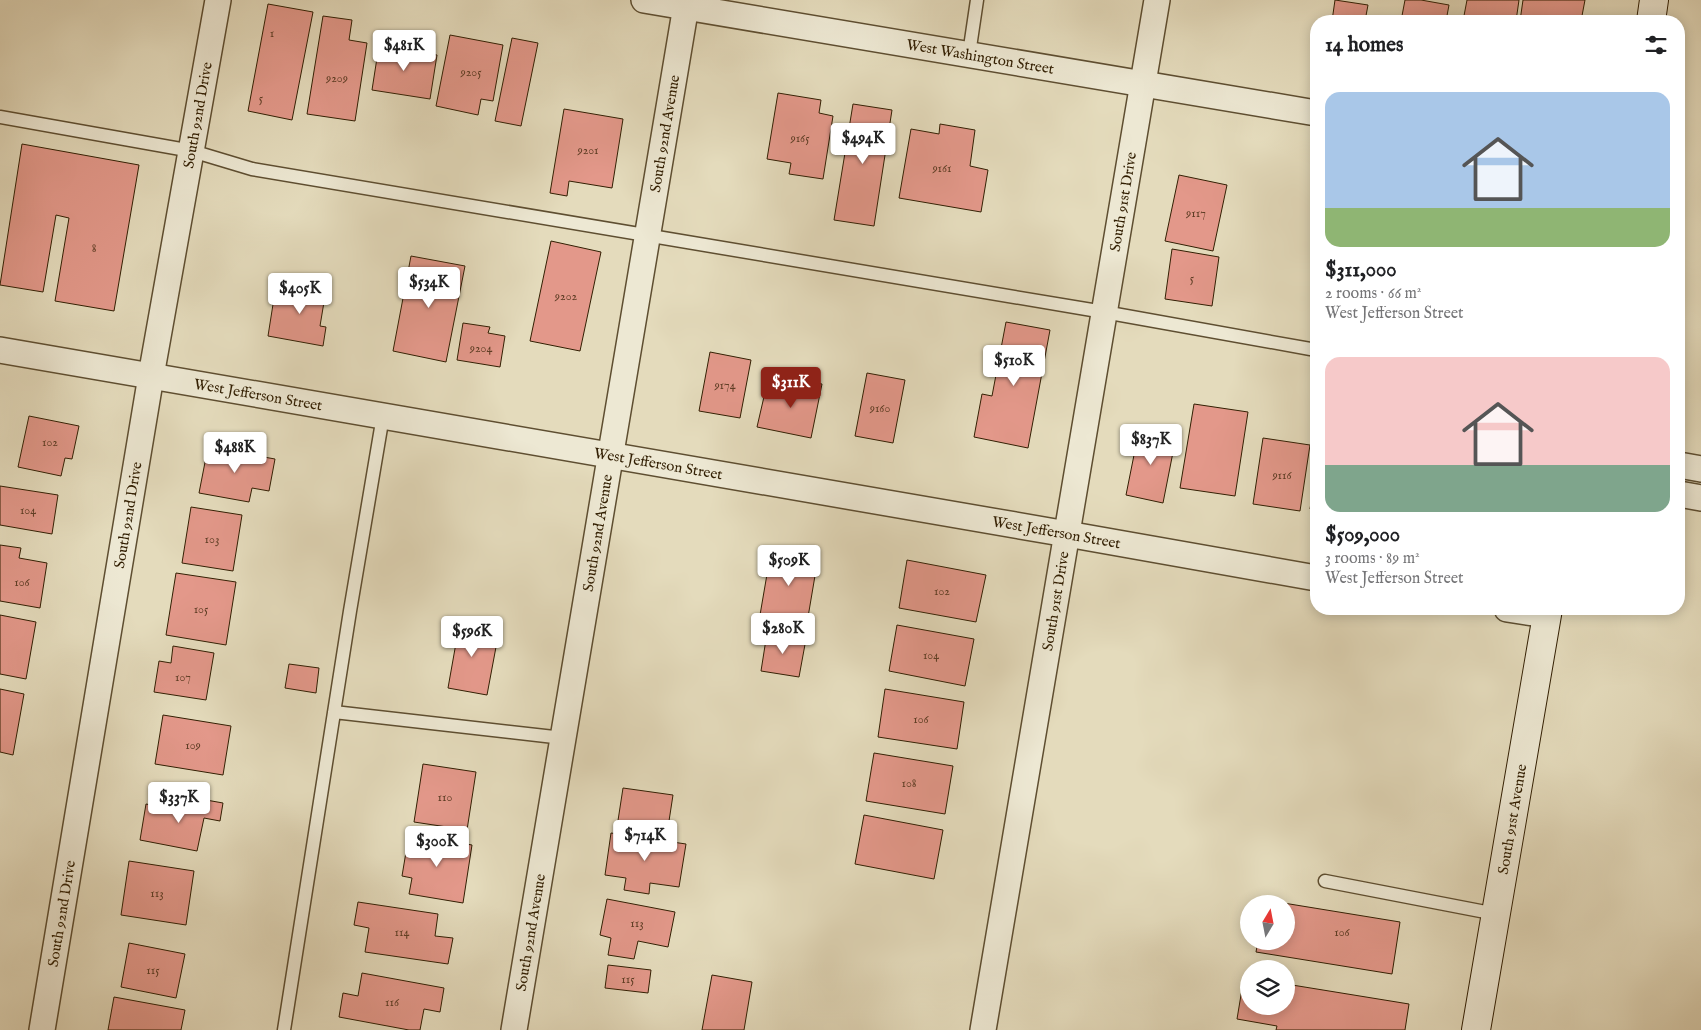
<!DOCTYPE html>
<meta charset="utf-8">
<style>
body{margin:0;font-family:"IM FELL English",serif;background:#f2f2f2;color:#202124;height:100vh;display:flex;flex-direction:column;font-size:19px;white-space:nowrap}
*{box-sizing:border-box;margin:0}
p{font-size:16px;color:#757577}
.icon{flex:none;width:28px;height:28px;fill:none;stroke:currentColor;stroke-width:2;stroke-linecap:round;stroke-linejoin:round}
.map{position:relative;flex:1;overflow:hidden}
.sheet{position:absolute;left:1310px;top:15px;width:375px;height:600px;display:flex;flex-direction:column;background:#fff;border-radius:20px;box-shadow:0 2px 12px #0003}
.sheet>*{flex:none}
.needle{width:32px;rotate:10deg}
.controls{position:absolute;left:1240px;top:895px;display:grid;gap:10px}
.controls a{display:grid;place-items:center;width:55px;height:55px;border-radius:50%;background:#fff;box-shadow:0 2px 12px #0003;font-size:25px}
.price{position:absolute;translate:-50% -42px;padding:0 11px;border-radius:5px;background:#fff;color:#222;font-size:16px;line-height:32px;filter:drop-shadow(0 1px 2px #0008)}
.price::after{content:'';position:absolute;left:50%;top:30px;width:15px;height:11px;margin-left:-8px;background:inherit;clip-path:polygon(0 0,100% 0,50% 100%)}
.price.active{background:#8f2418;color:#fff}
ul{padding:0;list-style:none}
li{display:grid;align-content:center;gap:10px;height:265px;padding:0 15px}
li span{display:grid;place-items:center;height:155px;border-radius:15px;color:#555}
li>.icon{margin-inline-start:auto}
span .icon{width:90px;height:90px;fill:#fffc;stroke-width:1}
li b{font-size:21px}
h2{display:flex;justify-content:space-between;align-items:center;height:60px;padding:0 15px;font-size:21px}
.map>svg:first-child{display:block}
.building{fill:#e3988a;stroke:#321f03}
.lines{fill:none;stroke-linecap:round;stroke-linejoin:round}
.service-casing{stroke:#5e4e31;stroke-width:15}
.minor-casing{stroke:#5e4e31;stroke-width:28}
.secondary-casing{stroke:#321f03;stroke-width:30}
.service{stroke:#ede8d3;stroke-width:12}
.minor{stroke:#ede8d3;stroke-width:25}
.secondary{stroke:#ede8d3;stroke-width:28}
.labels{text-anchor:middle;stroke-width:5;stroke-linejoin:round;paint-order:stroke}
.number-label{font-size:12px;fill:#5e3d25}
.street-label{font-size:15px;fill:#321f03;stroke:#ede8d3}
</style>
<div class="map">
<svg width="1701" height="1030" viewBox="0 0 1701 1030">
<rect width="100%" height="100%" fill="#e4dbbc"/>
<filter id="stains"><feTurbulence type="fractalNoise" baseFrequency=".004" numOctaves="4"/><feColorMatrix values="0 0 0 0 .2 0 0 0 0 .09 0 0 0 0 .02 0 0 0 .5 -.17"/></filter>
<radialGradient id="worn" r=".72"><stop offset=".6" stop-color="#630" stop-opacity="0"/><stop offset="1" stop-color="#630" stop-opacity=".3"/></radialGradient>
<path class="building" d="M1335,0L1368,5L1365,21H1332Z
M1405,0H1421L1449,5L1446,21H1401Z
M1467,0H1519L1516,21H1463Z
M1523,0H1585L1581,21H1520Z
M268,4L313,12L292,120L248,111Z
M323,16L352,20L349,40L367,43L355,121L307,114Z
M450,35L503,45L493,101L481,99L478,115L436,106Z
M512,38L538,43L521,126L495,121Z
M379,45L437,55L430,99L372,90Z
M778,93L821,100L819,113L833,116L823,179L789,174L791,163L767,159Z
M853,104L892,110L874,226L834,220Z
M564,109L623,119L612,188L569,181L567,196L550,193Z
M940,124L975,130L970,166L988,170L981,212L899,198L911,129L939,134Z
M22,144L139,165L114,311L55,301L69,218L56,215L43,292L0,285Z
M1179,175L1227,185L1213,251L1165,241Z
M551,241L601,252L580,351L530,341Z
M1172,249L1219,257L1212,306L1165,299Z
M411,256L465,266L446,362L393,351Z
M297,279L327,284L320,326L326,327L323,346L268,336L274,298L293,302Z
M1006,322L1050,330L1028,448L974,437L982,394L992,396Z
M463,323L490,327L488,333L505,336L500,367L457,360Z
M710,352L751,360L740,418L699,411Z
M867,373L905,380L893,443L855,436Z
M790,378L822,384L811,438L757,427L766,388L787,392Z
M1194,404L1248,412L1235,496L1180,488Z
M29,416L79,426L72,459L65,458L61,476L18,467Z
M1139,430L1176,437L1163,503L1126,495Z
M1263,438L1310,445L1300,511L1253,504Z
M208,447L275,459L269,491L252,488L249,502L199,493Z
M1316,471V510L1310,509Z
M0,486L58,495L52,534L0,525Z
M191,507L242,515L233,571L182,563Z
M0,545L21,548L19,558L47,563L40,608L0,601Z
M771,551L818,558L807,623L760,615Z
M907,560L986,575L976,622L899,608Z
M176,573L236,582L226,645L166,635Z
M0,615L36,622L26,679L0,674Z
M451,622L499,631L487,695L448,688L456,643L447,641Z
M897,625L974,639L965,686L889,671Z
M767,633L806,639L799,677L761,671Z
M173,646L214,653L206,700L154,692L159,661L171,663Z
M289,664L319,668L316,693L285,688Z
M0,689L24,694L13,755L0,752Z
M885,689L964,702L957,749L878,737Z
M163,715L231,726L223,775L155,764Z
M874,753L953,766L945,814L866,801Z
M423,764L476,772L467,830L414,822Z
M623,788L673,795L667,834L617,827Z
M195,798L223,803L220,821L204,818L197,851L140,840L146,804L192,813Z
M864,815L943,830L934,879L855,864Z
M611,833L686,844L679,887L650,883L649,894L624,890L626,878L605,875Z
M409,834L472,845L463,903L409,894L412,878L402,876Z
M129,861L194,871L186,925L121,915Z
M607,899L675,912L668,947L638,941L634,959L608,955L611,938L600,935Z
M1265,900L1400,922L1392,974L1256,952L1258,941H1286V904H1264Z
M358,902L438,914L435,936L453,938L448,964L365,952L369,928L354,925Z
M129,943L185,954L176,998L121,987Z
M608,965L651,970L648,993L605,988Z
M362,973L444,988L440,1012L424,1009L420,1030H409L339,1017L343,993L358,996Z
M712,975L752,982L744,1030H702Z
M1244,977L1249,978V1006H1286V984L1409,1004L1405,1030H1276L1277,1026L1237,1019Z
M114,997L185,1010L181,1030H108Z"/>
<g class="lines">
<g class="service-casing">
<path id="service" d="M969,54L977,0
M0,117L192,151L252,169L1104,312L1316,350
M334,712L563,738
M1325,881L1496,914
M284,1030L350,611L383,416"/>
</g>
<g class="minor-casing">
<g id="minor">
<path id="s1" d="M644,0L1316,113"/>
<path id="s2" d="M0,350L1067,534L1316,578"/>
<path d="M1679,465L1701,469"/>
<path d="M1679,494L1701,498"/>
<path d="M1507,609L1547,615"/>
<path id="s3" d="M42,1030L151,376L218,0"/>
<path id="s4" d="M514,1030L687,0"/>
<path id="s5" d="M983,1030L1157,0"/>
</g>
</g>
<g class="secondary-casing">
<g id="secondary">
<path d="M1651,21L1654,0"/>
<path id="s6" d="M1476,1030L1548,609"/>
</g>
</g>
<use href="#service" class="service"/>
<use href="#minor" class="minor"/>
<use href="#secondary" class="secondary"/>
</g>
<g class="labels">
<g class="number-label">
<text x="272" y="37">1</text>
<text x="471" y="76">9205</text>
<text x="337" y="82">9209</text>
<text x="261" y="102">5</text>
<text x="800" y="142">9165</text>
<text x="588" y="154">9201</text>
<text x="942" y="172">9161</text>
<text x="1196" y="217">9117</text>
<text x="94" y="252">8</text>
<text x="1192" y="282">5</text>
<text x="566" y="300">9202</text>
<text x="481" y="352">9204</text>
<text x="725" y="389">9174</text>
<text x="880" y="412">9160</text>
<text x="50" y="446">102</text>
<text x="1282" y="479">9116</text>
<text x="28" y="514">104</text>
<text x="212" y="543">103</text>
<text x="22" y="586">106</text>
<text x="942" y="595">102</text>
<text x="201" y="613">105</text>
<text x="931" y="659">104</text>
<text x="183" y="681">107</text>
<text x="921" y="723">106</text>
<text x="193" y="749">109</text>
<text x="909" y="787">108</text>
<text x="445" y="801">110</text>
<text x="157" y="897">113</text>
<text x="637" y="927">113</text>
<text x="402" y="936">114</text>
<text x="1342" y="936">106</text>
<text x="153" y="974">115</text>
<text x="628" y="983">115</text>
<text x="392" y="1006">116</text>
</g>
<g class="street-label">
<text dy="5" stroke="none"><textPath href="#s1" startOffset="341">West Washington Street</textPath></text>
<text dy="5" stroke="none"><textPath href="#s3" startOffset="928">South 92nd Drive</textPath></text>
<text dy="5" stroke="none"><textPath href="#s4" startOffset="909">South 92nd Avenue</textPath></text>
<text dy="5" stroke="none"><textPath href="#s5" startOffset="840">South 91st Drive</textPath></text>
<text dy="5" stroke="none"><textPath href="#s2" startOffset="262">West Jefferson Street</textPath></text>
<text dy="5" stroke="none"><textPath href="#s2" startOffset="668">West Jefferson Street</textPath></text>
<text dy="5" stroke="none"><textPath href="#s3" startOffset="522">South 92nd Drive</textPath></text>
<text dy="5" stroke="none"><textPath href="#s2" startOffset="1072">West Jefferson Street</textPath></text>
<text dy="5" stroke="none"><textPath href="#s4" startOffset="504">South 92nd Avenue</textPath></text>
<text dy="5" stroke="none"><textPath href="#s5" startOffset="435">South 91st Drive</textPath></text>
<text dy="5" stroke="none"><textPath href="#s6" startOffset="214">South 91st Avenue</textPath></text>
<text dy="5" stroke="none"><textPath href="#s3" startOffset="118">South 92nd Drive</textPath></text>
<text dy="5" stroke="none"><textPath href="#s4" startOffset="99">South 92nd Avenue</textPath></text>
</g>
</g>
<rect width="100%" height="100%" filter="url(#stains)"/>
<rect width="100%" height="100%" fill="url(#worn)"/>
</svg>
<div class="controls">
<a><svg class="needle" viewBox="-14 -14 28 28"><path d="M0-13l5 13h-10z" fill="#e53935"/><path d="M0 13l5-13h-10z" fill="#757577"/></svg></a>
<a><svg class="icon" aria-label="layers" viewBox="0 0 24 24"><path d="M12 4l9 5-9 5-9-5zM3 14l9 5 9-5"/></svg></a>
</div>
<b class="price" style="left:404px;top:72px">$481K</b>
<b class="price" style="left:863px;top:165px">$494K</b>
<b class="price" style="left:429px;top:309px">$534K</b>
<b class="price" style="left:300px;top:315px">$405K</b>
<b class="price" style="left:1014px;top:387px">$510K</b>
<b class="price active" style="left:791px;top:409px">$311K</b>
<b class="price" style="left:1151px;top:466px">$837K</b>
<b class="price" style="left:235px;top:474px">$488K</b>
<b class="price" style="left:789px;top:587px">$509K</b>
<b class="price" style="left:783px;top:655px">$280K</b>
<b class="price" style="left:472px;top:658px">$596K</b>
<b class="price" style="left:179px;top:824px">$337K</b>
<b class="price" style="left:645px;top:862px">$714K</b>
<b class="price" style="left:437px;top:868px">$300K</b>
<section class="sheet">
<h2>14 homes<svg class="icon" aria-label="filters" viewBox="0 0 24 24"><path d="M4 7h16M4 17h16"/><circle cx="9" cy="7" r="2"/><circle cx="15" cy="17" r="2"/></svg></h2>
<ul>
<li><span style="background:linear-gradient(#a9c7e8 75%,#8fb573 0)"><svg class="icon" aria-label="home" viewBox="0 0 24 24"><path d="M3 11l9-7 9 7M6 9v11h12V9"/></svg></span><div><b>$311,000</b><p>2 rooms · 66 m²</p><p>West Jefferson Street</p></div></li>
<li><span style="background:linear-gradient(#f6c9c9 70%,#7fa58c 0)"><svg class="icon" aria-label="home" viewBox="0 0 24 24"><path d="M3 11l9-7 9 7M6 9v11h12V9"/></svg></span><div><b>$509,000</b><p>3 rooms · 89 m²</p><p>West Jefferson Street</p></div></li>
</ul>
</section>
</div>
